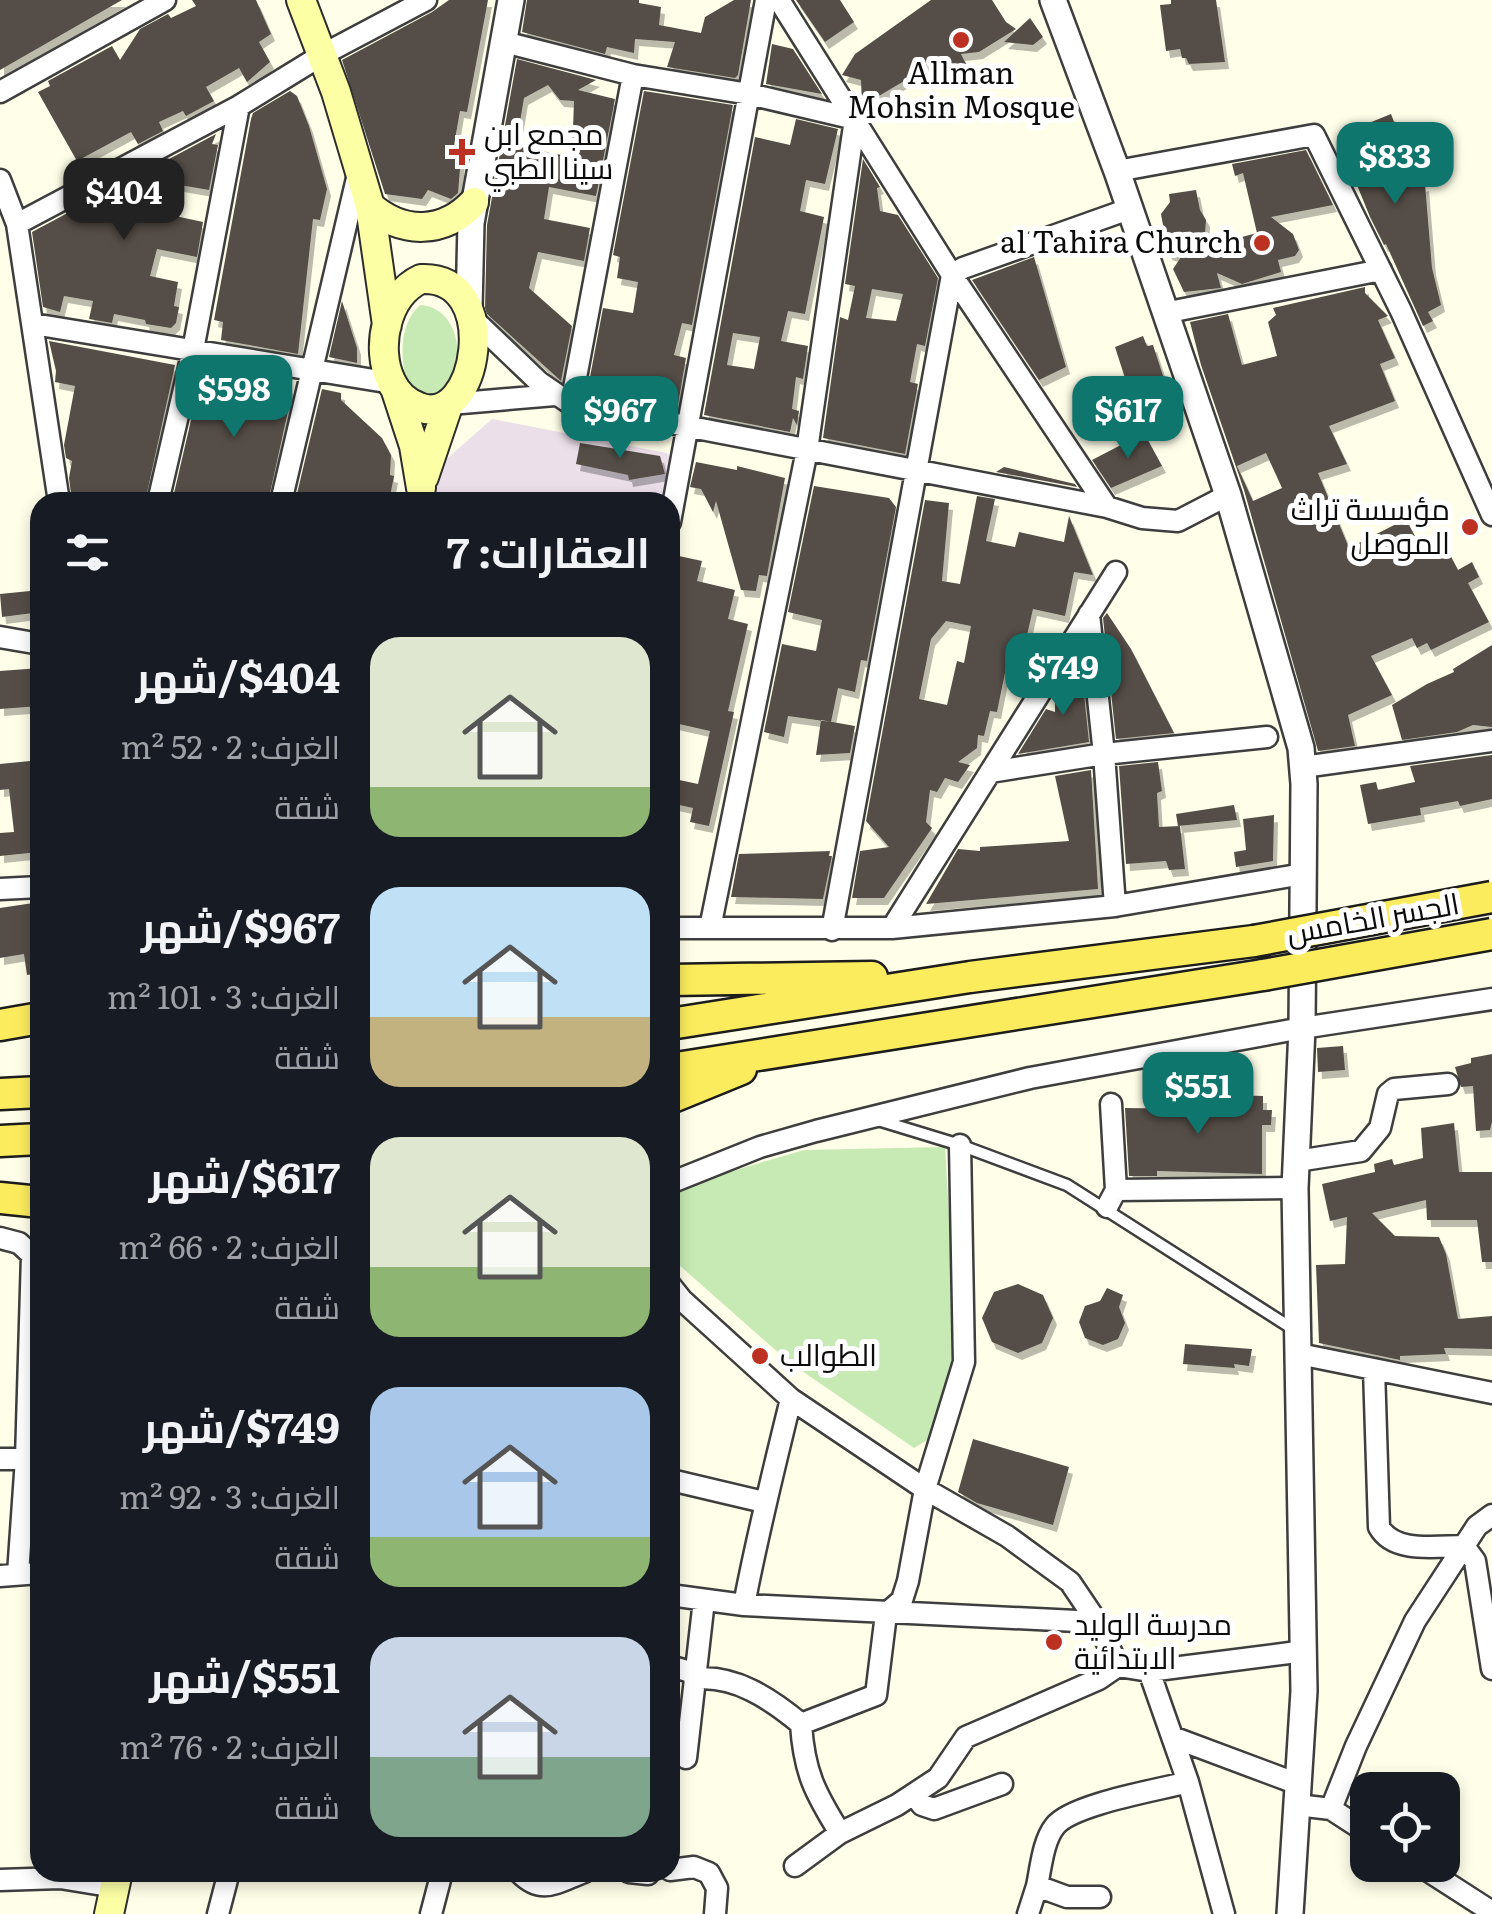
<!DOCTYPE html>
<html lang="ar">
<meta charset="utf-8">
<style>
body{margin:0;font-family:Literata,Cairo,serif;background:#20242c;color:#f1f3f6;direction:rtl;height:100vh;display:flex;flex-direction:column;font-size:38px;white-space:nowrap}
*{box-sizing:border-box;margin:0}
p{font-size:32px;color:#9ea1a6}
.icon{flex:none;width:55px;height:55px;fill:none;stroke:currentColor;stroke-width:2;stroke-linecap:round;stroke-linejoin:round}
.map{position:relative;flex:1;overflow:hidden;direction:ltr}
.sheet{position:absolute;left:30px;top:492px;width:650px;height:1390px;display:flex;flex-direction:column;background:#171b24;border-radius:30px;box-shadow:0 5px 15px #0003;direction:rtl}
.sheet>*{flex:none}
.tools{position:absolute;left:1350px;top:1772px;display:grid;gap:20px}
.tools a{display:grid;place-items:center;width:110px;height:110px;border-radius:20px;background:#171b24;box-shadow:0 5px 15px #0003;font-size:50px}
.price{position:absolute;translate:-50% -85px;padding:0 22px;border-radius:20px;background:#0f766e;color:#fff;font-size:32px;line-height:65px;filter:drop-shadow(0 2px 5px #0008)}
.price::after{content:'';position:absolute;left:50%;top:60px;width:30px;height:22px;margin-left:-15px;background:inherit;clip-path:polygon(0 0,100% 0,50% 100%)}
.price.current{background:#222;color:#fff}
ul{padding:0;list-style:none}
li{display:flex;align-items:center;gap:30px;height:250px;padding:0 30px}
li span{display:grid;place-items:center;flex:none;width:280px;height:200px;border-radius:30px;color:#555}
li>.icon{margin-inline-start:auto}
span .icon{width:120px;height:120px;fill:#fffc;stroke-width:1}
li b{font-size:42px}
h2{display:flex;justify-content:space-between;align-items:center;height:120px;padding:0 30px;font-size:42px}
.map>svg:first-child{display:block}
.industrial{fill:#ebdfea}
.green{fill:#c7e9b3}
.building{fill:#544e47;fill-rule:evenodd;filter:url(#shadow)}
.lines{fill:none;stroke-linecap:round;stroke-linejoin:round}
.service-casing{stroke:#3e3e3e;stroke-width:15}
.minor-casing{stroke:#3e3e3e;stroke-width:25}
.tertiary-casing{stroke:#3e3e3e;stroke-width:30}
.secondary-casing{stroke:#2d2d2d;stroke-width:32}
.primary-casing{stroke:#1c1c1c;stroke-width:35}
.service{stroke:#fff;stroke-width:10}
.minor{stroke:#fff;stroke-width:20}
.tertiary{stroke:#fff;stroke-width:25}
.secondary{stroke:#fcffa4;stroke-width:28}
.primary{stroke:#fbec5d;stroke-width:30}
.primary-bridge-casing{stroke:#1c1c1c;stroke-width:35;stroke-linecap:butt}
.primary-bridge{stroke:#fbec5d;stroke-width:30}
.poi-dot{fill:#bd3122;stroke:#fff;stroke-width:4}
.labels{text-anchor:middle;stroke-width:10;stroke-linejoin:round;paint-order:stroke}
.poi-label{font-size:30px;fill:#0b0b0b;stroke:#fff;text-anchor:start}
.street-label{font-size:30px;fill:#0b0b0b;stroke:#fff}
</style>
<div class="map">
<svg width="1492" height="1914" viewBox="0 0 1492 1914">
<defs>
<filter id="shadow"><feDropShadow dx="4" dy="7" stdDeviation="0" flood-color="#0004"/></filter>
</defs>
<rect width="100%" height="100%" fill="#fffee9"/>
<path class="industrial" d="M492,419L667,453L672,460L664,502H432L442,463Z"/>
<path class="green" d="M420,305C456,307 465,353 452,381C449,388 441,394 435,399L408,390C401,361 397,326 420,305Z
M945,1147L957,1355L929,1439L914,1448L789,1362L670,1257V1189L804,1150Z"/>
<path class="building" d="M0,0H122L0,70Z
M192,0H256L271,34L259,42L270,62L247,82L239,68L206,87L214,101L186,116L183,111L159,122L163,131L138,144L131,132L77,161L38,92L50,86L48,81L112,46L120,60L140,29L168,14L171,18L196,6Z
M449,0H488L467,112L460,111L454,145H462L458,193L451,199L428,190L422,199L385,194L342,60L432,12Z
M527,0H639V3L661,7L659,25L701,33L705,17L734,0H751L738,75L735,78L667,67L675,42L635,39L634,53L607,47L605,54L522,32Z
M796,0H840L854,22L825,42Z
M931,0H992L1006,22L1016,29L979,52L961,54L966,64L948,77L943,69L922,65L916,74L862,106L861,80L842,75L855,54Z
M1171,0H1216L1225,62L1189,64L1186,58H1182L1180,49L1166,51L1160,5L1171,4Z
M1030,18L1043,37L1033,45L1004,42Z
M772,44L793,49L822,94L766,84Z
M517,59L596,80L578,90L615,99L596,196L549,187L544,219L590,228L584,261L538,252L529,288L572,326L561,381L487,314L485,308L487,225ZM548,85L560,100L574,101L572,157L516,146L524,98Z
M290,91L297,96L309,126L327,189L320,220L313,219L298,354L221,340L223,322L214,320L251,119L253,113Z
M644,91L733,105L692,325L682,323L674,355L686,358L677,410L587,393L603,308L633,313L638,282L617,278L620,257L613,255Z
M1391,114L1405,150L1410,187L1425,184L1432,268L1441,305L1428,312L1433,321L1423,326L1386,244L1384,245L1370,217L1337,136Z
M796,119L838,129L825,184L806,180L800,211L824,217L805,314L788,311L781,341L808,346L803,379L796,377L792,409L799,411L797,425L793,418L790,432L704,415L755,137L790,145ZM733,333L760,337L754,369L727,365Z
M216,134L212,144L218,145L209,190L174,184L166,214L203,222L197,257L157,249L150,276L178,282L174,306L179,307L176,323L171,328L146,324L145,320L114,314L112,323L89,319L93,301L64,296L60,312L43,307L32,232Z
M1306,150L1333,205L1271,217L1293,234L1299,250L1295,256L1278,260L1281,272L1242,284L1217,273L1221,288L1184,292L1173,269L1181,257L1168,253L1161,214L1170,202L1169,194L1196,190L1200,210L1206,220L1204,247L1257,233L1243,173L1235,176L1232,164Z
M863,159L880,187L877,188L880,211L898,215L938,278L925,346L917,344L910,382L918,384L905,454L823,438L840,317L848,320L855,286L845,284ZM872,289L903,294L896,321L866,318Z
M1034,257L1066,367L1039,380L972,280Z
M1365,287V293L1388,316L1378,320L1395,358L1380,364L1395,401L1329,426L1347,464L1318,473L1349,548L1406,519L1421,548L1441,538L1458,570L1472,562L1479,577L1468,583L1489,622L1431,650L1427,643L1417,648L1412,638L1371,656L1392,695L1348,715L1355,746L1318,751L1244,490L1201,365L1190,322L1228,314L1242,365L1277,356L1268,322L1276,315L1273,308ZM1266,453L1282,488L1253,501L1237,466Z
M342,301L357,348V363L329,357Z
M1143,336L1147,346L1153,345L1168,391L1163,393L1169,407L1154,413L1146,399L1133,403L1115,347Z
M49,341L175,365L145,502H72L69,478L72,461L66,458L64,445L75,386L55,382L56,371Z
M217,368L285,381L292,393L268,502H172L198,390L213,393Z
M322,389L341,393V400L382,438L391,455L390,475L394,476L389,502H295Z
M1144,433L1162,466L1111,488L1092,460Z
M580,443L660,456L665,474L629,480L628,475L576,464Z
M696,462L737,470V466L785,478L767,576L759,575L756,591L741,590L716,501L713,512L701,489L690,487Z
M1004,467L1075,484L1077,487L996,472Z
M814,486L889,498L896,507L867,661L861,660L855,692L838,688L831,722L788,716L784,737L764,732L782,644L816,651L822,620L788,612Z
M977,496L995,499L986,541L1015,547L1019,532L1064,542L1069,516L1093,575L1074,572L1065,616L1033,609L1020,666L1007,663L997,712L990,711L984,736L978,735L977,748L958,762L970,765L958,782L945,778L937,792L930,790L926,822L932,828L884,898H852L860,851L889,847L866,821L925,500L949,503L942,581L960,584ZM946,621L971,626L964,663L957,661L947,705L919,699L931,639Z
M679,556L702,561L697,581L735,590L728,619L748,624L728,711L734,712L709,826L690,822L693,808L670,803V778L698,784L710,731L670,722V596Z
M40,590V603L33,613L2,617L0,594Z
M1107,613L1131,649L1174,733L1116,739L1103,618Z
M1492,645V727L1473,725L1457,732L1402,740L1392,705L1427,684L1454,672L1453,669Z
M1080,656L1089,742L1018,754L1046,709L1055,712V700L1062,698V683Z
M40,668V706L0,709V671Z
M821,720L855,726L850,753L816,755Z
M1492,755V799L1460,806L1458,801L1420,808L1421,815L1368,824L1360,785L1376,782L1378,790L1410,783L1415,782L1410,766Z
M30,761L39,852L0,856V833L14,832L9,789L0,790V764Z
M1158,762L1162,791L1157,793L1159,827L1180,826L1185,869L1169,870L1166,861L1126,864L1119,766Z
M1091,770L1098,889L926,904L958,849L980,851V847L1069,841L1055,776Z
M1234,805L1237,820L1178,826L1176,814Z
M1274,815L1273,861L1236,867L1234,852L1246,850L1243,819Z
M830,851L829,856H832L823,899L731,897L739,854Z
M40,902V973L27,975L24,954L0,958V908Z
M1343,1046L1345,1070L1318,1072L1317,1048Z
M1492,1054V1122L1490,1130L1476,1131L1473,1086L1461,1087L1455,1067L1471,1063V1058Z
M1198,1094L1263,1096V1110H1272L1271,1125H1262V1174L1157,1171V1176H1129L1125,1108L1198,1109Z
M1454,1123L1459,1172H1492V1262H1482L1477,1220H1427L1426,1200L1372,1213L1395,1236L1439,1237L1446,1254L1458,1319L1492,1316V1349L1444,1348L1446,1354L1400,1356V1360L1319,1343L1316,1265L1345,1264L1347,1217L1330,1221L1322,1184L1375,1172L1374,1164L1392,1159L1394,1165L1423,1158L1421,1128Z
M1018,1284L1043,1295L1053,1318L1042,1343L1018,1353L992,1342L982,1318L994,1292Z
M1107,1288L1123,1295L1119,1307L1125,1323L1118,1339L1103,1345L1085,1338L1079,1322L1085,1306L1100,1301Z
M1185,1344L1252,1349L1249,1366L1234,1364L1235,1368L1183,1364Z
M973,1439L1069,1467L1053,1525L977,1503L958,1492Z"/>
<g class="lines">
<g class="service-casing">
<path id="service" d="M878,1120L960,1145L1067,1185L1293,1329"/>
</g>
<g class="minor-casing">
<path id="minor" d="M779,0L952,275L1107,507
M504,42L633,75L749,94L855,119
M0,92L165,0
M1117,171L1314,135L1401,311L1492,515
M0,180L17,224L59,502
M17,224L239,106L322,55L426,0
M1164,313L1381,270
M472,318L539,382L571,404L1107,507L1142,518L1178,521L1228,495
M33,324L392,383
M450,404L555,395
M571,404L633,75
M158,502L193,350L239,106
M281,502L358,174
M670,522L766,0
M1089,614L1104,754L1115,906
M0,637L40,644
M1303,767L1492,741
M990,772L1104,754L1267,737
M0,889L40,887
M670,928H892L1115,906L1303,874
M710,928L807,450L855,119
M892,928L1116,572
M832,930L952,275L963,268L1129,209
M1297,1161L1361,1151L1380,1128L1388,1094L1394,1089L1448,1084
M670,1183L760,1147L816,1131L1030,1078L1302,1028L1492,999
M1116,1190L1295,1188
M1107,1207L1116,1190L1111,1104
M0,1238L19,1243L32,1255L26,1459L18,1574
M670,1285L682,1300L791,1399L925,1489L1007,1536L1070,1582L1097,1622L1118,1666L1149,1671L1305,1651
M1299,1354L1492,1393
M1374,1369L1379,1527C1394,1554 1436,1546 1464,1546L1475,1561L1492,1669
M0,1459H26
M675,1481L764,1502
M0,1576L40,1573
M670,1595L744,1605L1097,1622
M744,1605C757,1536 774,1468 791,1399
M670,1666L694,1673
M1149,1671L1188,1782L1224,1914
M694,1679C734,1674 771,1699 801,1724C804,1772 815,1793 840,1833
M801,1724L876,1695L886,1614L902,1600L908,1581L925,1489L964,1362L960,1145
M1175,1738L1298,1784
M686,1758L704,1600
M914,1794L922,1805L934,1809L1002,1784
M1297,1805L1331,1809L1356,1746L1415,1621L1477,1526L1492,1515
M1331,1809L1368,1833
M1419,1865L1492,1912
M795,1866L840,1833L897,1805L938,1778L966,1737L1099,1679L1118,1666
M670,1870L694,1867L709,1873L717,1888L715,1914
M519,1872C542,1896 557,1882 584,1872
M629,1872L648,1874
M0,1880L60,1878L115,1887
M1100,1897H1067L1037,1886C1041,1867 1043,1841 1055,1826C1072,1804 1159,1790 1188,1782
M218,1914L229,1872
M431,1914L442,1872
M1028,1914L1037,1886"/>
</g>
<g class="tertiary-casing">
<path id="tertiary" d="M1053,0L1117,171L1228,495L1301,748L1304,784L1302,1028L1295,1188L1304,1691L1290,1914
M469,309L471,223L511,0"/>
</g>
<g class="secondary-casing">
<path id="secondary" d="M301,0L336,92L370,206L387,325
M370,206C403,235 444,234 474,202
M421,279C504,274 478,431 419,407C407,403 396,393 391,381C375,348 386,295 421,279Z
M395,388L414,446L421,488
M424,477L448,406
M109,1914L118,1872"/>
</g>
<g class="primary-casing">
<path id="primary" d="M670,980L872,977
M670,1024L970,977L1254,941
M0,1025L40,1018
M670,1069L1263,975
M0,1094L40,1092
M670,1098L741,1069
M0,1141L40,1139
M0,1198L40,1202"/>
</g>
<use href="#service" class="service"/>
<use href="#minor" class="minor"/>
<use href="#tertiary" class="tertiary"/>
<use href="#secondary" class="secondary"/>
<use href="#primary" class="primary"/>
<g class="primary-bridge-casing">
<path id="primary-bridge" d="M1254,941L1492,897
M1263,975L1492,934"/>
</g>
<use href="#primary-bridge" class="primary-bridge"/>
</g>
<g class="poi-dot">
<circle cx="961" cy="40" r="10"/>
<path d="M457 137h10v10h10v10h-10v10h-10v-10h-10v-10h10z"/>
<circle cx="1262" cy="243" r="10"/>
<circle cx="1470" cy="527" r="10"/>
<circle cx="760" cy="1356" r="10"/>
<circle cx="1054" cy="1642" r="10"/>
</g>
<g class="labels">
<g class="poi-label">
<text x="961" y="84" text-anchor="middle">Allman<tspan x="961" dy="34">Mohsin Mosque</tspan></text>
<text x="484" y="145">مجمع ابن<tspan x="484" dy="34">سينا الطبي</tspan></text>
<text x="1242" y="253" text-anchor="end">al Tahira Church</text>
<text x="1450" y="520" text-anchor="end">مؤسسة تراث<tspan x="1450" dy="34">الموصل</tspan></text>
<text x="780" y="1366">الطوالب</text>
<text x="1074" y="1635">مدرسة الوليد<tspan x="1074" dy="34">الابتدائية</tspan></text>
</g>
<g class="street-label">
<text transform="translate(1373 919) rotate(-10)" y="10">الجسر الخامس</text>
</g>
</g>
</svg>
<div class="tools">
<a><svg class="icon" aria-label="locate" viewBox="0 0 24 24"><circle cx="12" cy="12" r="6"/><path d="M12 2v4M12 18v4M2 12h4M18 12h4"/></svg></a>
</div>
<b class="price" style="left:1395px;top:207px">$833</b>
<b class="price current" style="left:124px;top:243px">$404</b>
<b class="price" style="left:234px;top:440px">$598</b>
<b class="price" style="left:620px;top:461px">$967</b>
<b class="price" style="left:1128px;top:461px">$617</b>
<b class="price" style="left:1063px;top:718px">$749</b>
<b class="price" style="left:1198px;top:1137px">$551</b>
<section class="sheet">
<h2>العقارات: 7<svg class="icon" aria-label="filters" viewBox="0 0 24 24"><path d="M4 7h16M4 17h16"/><circle cx="9" cy="7" r="2"/><circle cx="15" cy="17" r="2"/></svg></h2>
<ul>
<li><span style="background:linear-gradient(#dfe7d0 75%,#8fb573 0)"><svg class="icon" aria-label="home" viewBox="0 0 24 24"><path d="M3 11l9-7 9 7M6 9v11h12V9"/></svg></span><div><b>$404/شهر</b><p>الغرف: 2 · 52 m²</p><p>شقة</p></div></li>
<li><span style="background:linear-gradient(#bfe0f5 65%,#c2b280 0)"><svg class="icon" aria-label="home" viewBox="0 0 24 24"><path d="M3 11l9-7 9 7M6 9v11h12V9"/></svg></span><div><b>$967/شهر</b><p>الغرف: 3 · 101 m²</p><p>شقة</p></div></li>
<li><span style="background:linear-gradient(#dfe7d0 65%,#8fb573 0)"><svg class="icon" aria-label="home" viewBox="0 0 24 24"><path d="M3 11l9-7 9 7M6 9v11h12V9"/></svg></span><div><b>$617/شهر</b><p>الغرف: 2 · 66 m²</p><p>شقة</p></div></li>
<li><span style="background:linear-gradient(#a9c7e8 75%,#8fb573 0)"><svg class="icon" aria-label="home" viewBox="0 0 24 24"><path d="M3 11l9-7 9 7M6 9v11h12V9"/></svg></span><div><b>$749/شهر</b><p>الغرف: 3 · 92 m²</p><p>شقة</p></div></li>
<li><span style="background:linear-gradient(#c9d6e8 60%,#7fa58c 0)"><svg class="icon" aria-label="home" viewBox="0 0 24 24"><path d="M3 11l9-7 9 7M6 9v11h12V9"/></svg></span><div><b>$551/شهر</b><p>الغرف: 2 · 76 m²</p><p>شقة</p></div></li>
</ul>
</section>
</div>
